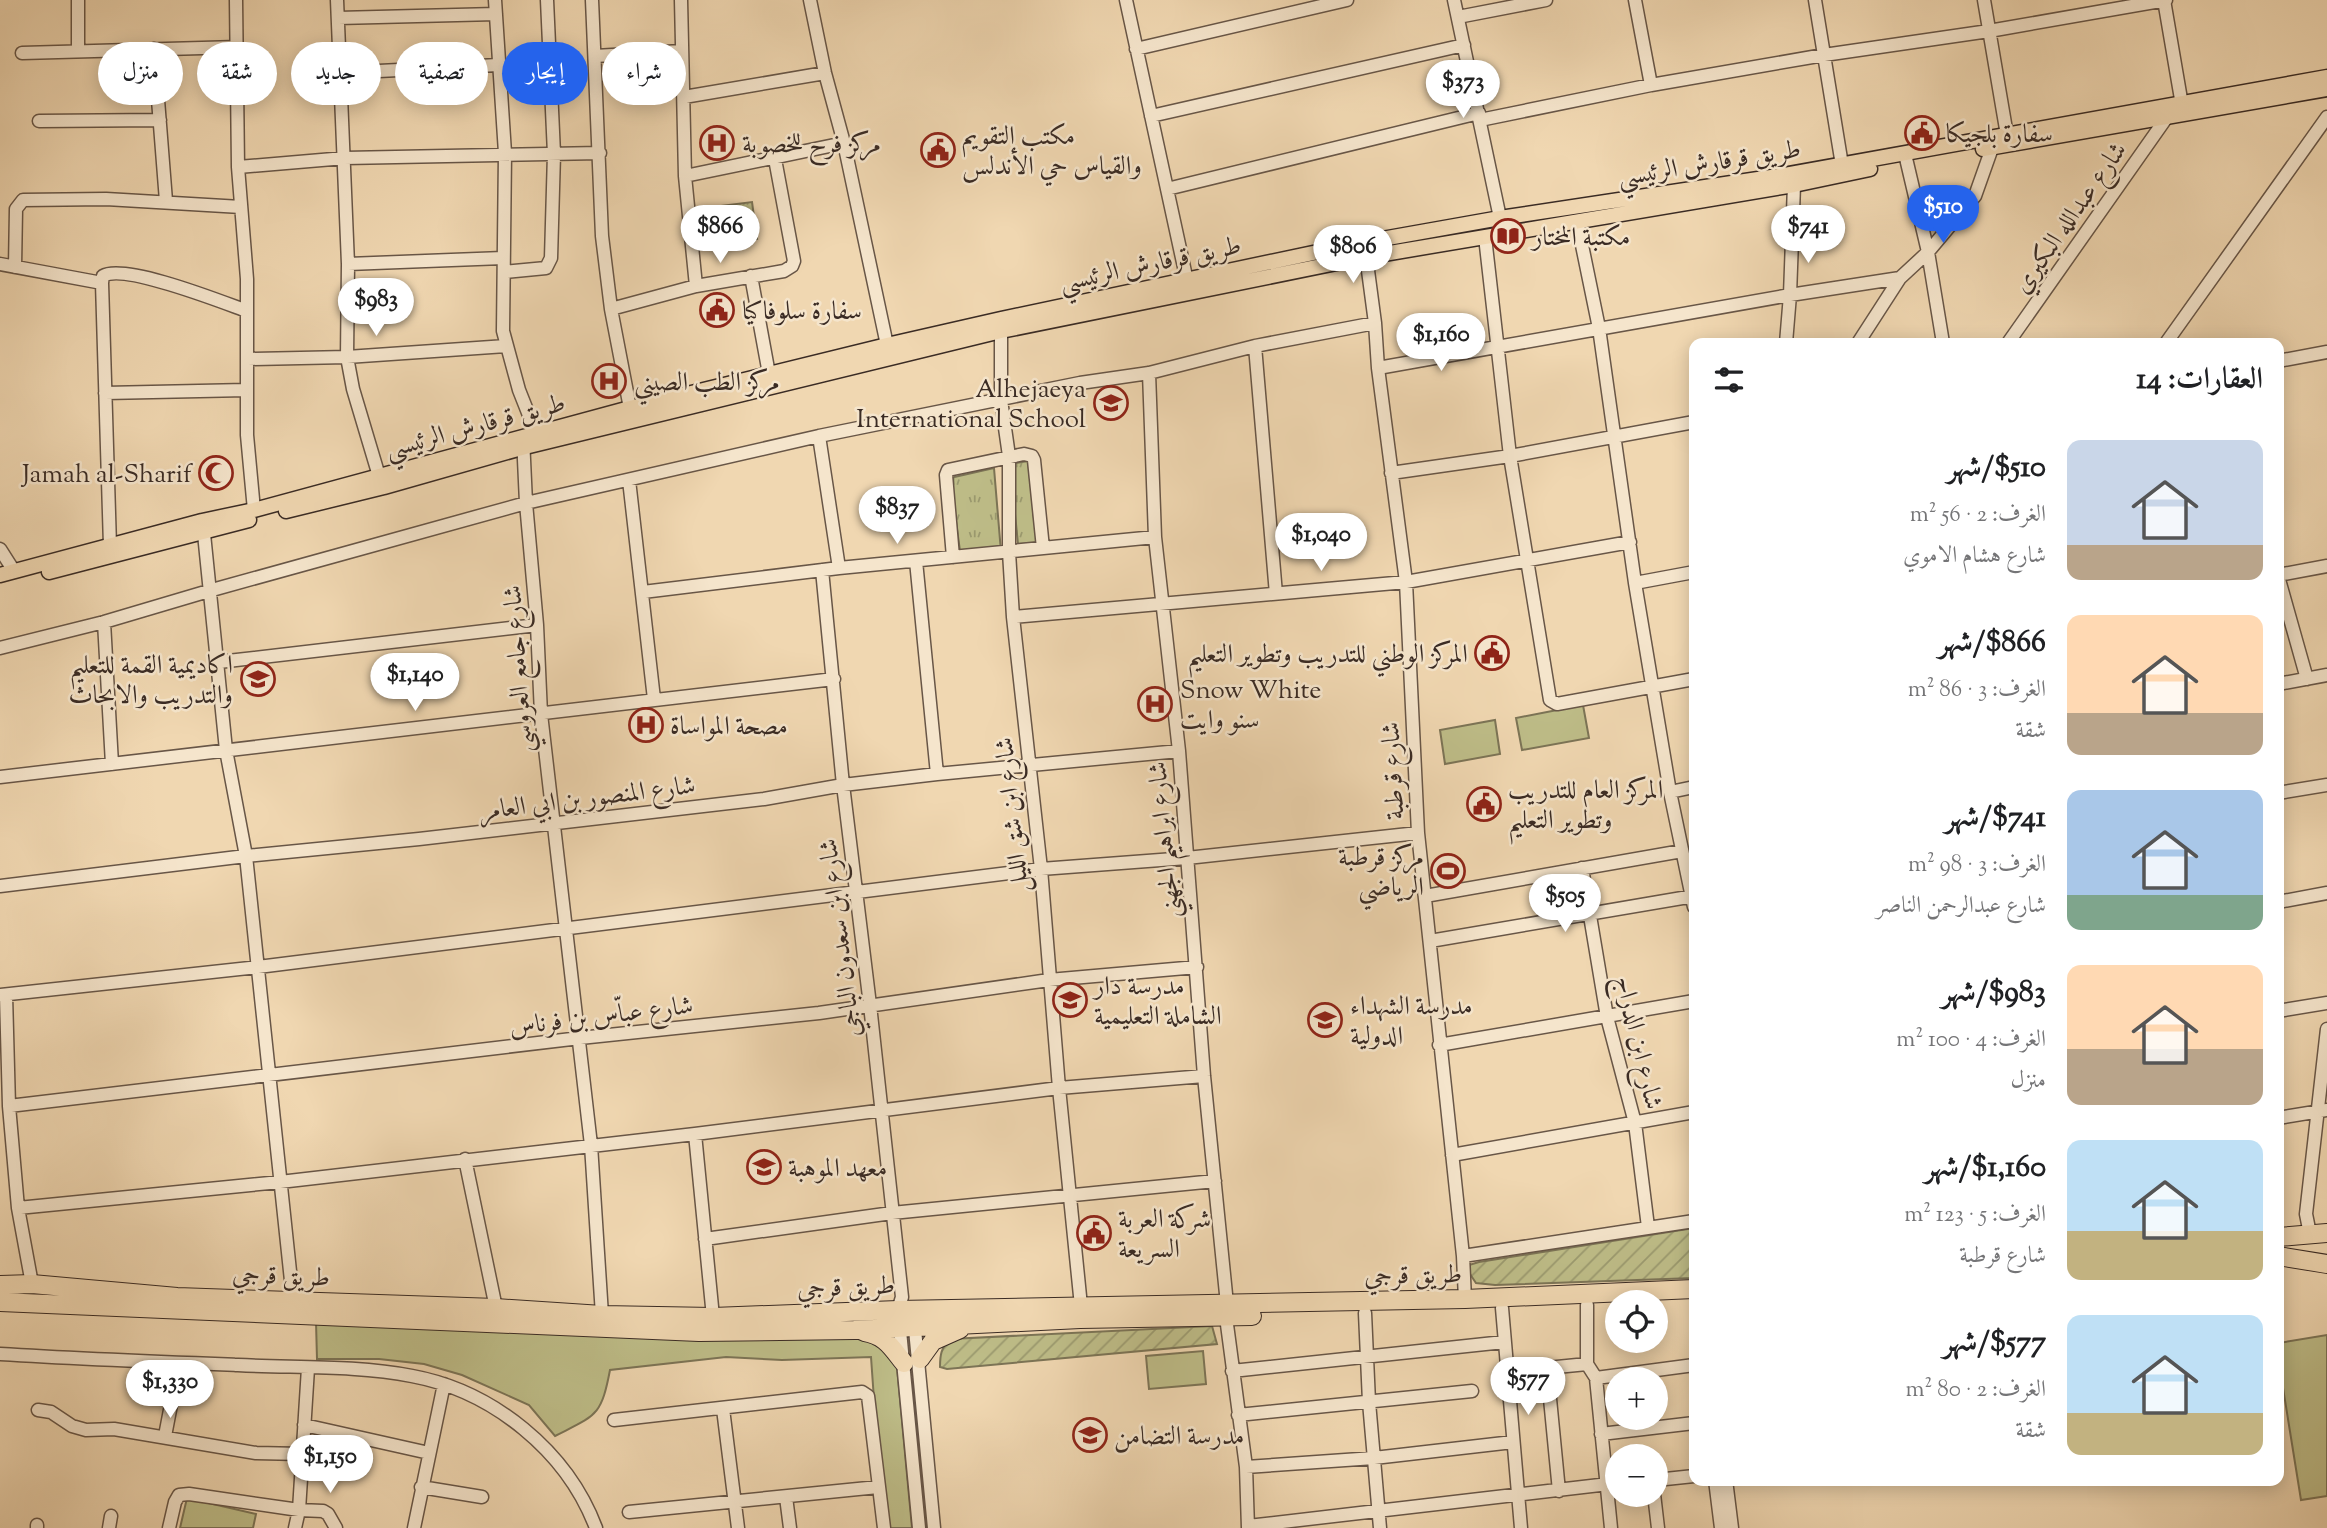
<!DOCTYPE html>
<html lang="ar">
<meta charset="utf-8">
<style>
body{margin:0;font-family:"Sorts Mill Goudy",Amiri,serif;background:#f6f6f6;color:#202124;direction:rtl;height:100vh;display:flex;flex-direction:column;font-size:26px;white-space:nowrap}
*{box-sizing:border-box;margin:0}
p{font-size:23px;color:#757577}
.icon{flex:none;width:38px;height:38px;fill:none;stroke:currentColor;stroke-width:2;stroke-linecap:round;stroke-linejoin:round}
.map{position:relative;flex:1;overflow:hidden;direction:ltr}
.sheet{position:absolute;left:1689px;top:338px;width:595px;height:1148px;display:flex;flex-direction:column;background:#fff;border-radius:14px;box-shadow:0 4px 18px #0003;direction:rtl}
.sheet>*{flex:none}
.guide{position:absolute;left:21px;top:42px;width:665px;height:63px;direction:rtl;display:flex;gap:14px}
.tools{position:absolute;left:1605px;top:1290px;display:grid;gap:14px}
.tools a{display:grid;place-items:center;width:63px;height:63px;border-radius:50%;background:#fff;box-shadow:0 4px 18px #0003;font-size:35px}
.price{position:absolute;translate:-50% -60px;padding:0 16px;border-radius:24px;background:#fff;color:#222;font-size:23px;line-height:46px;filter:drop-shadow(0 2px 4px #0008)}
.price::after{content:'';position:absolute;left:50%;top:42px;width:21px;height:16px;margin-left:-10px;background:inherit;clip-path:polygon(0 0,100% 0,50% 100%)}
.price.selected{background:#2563eb;color:#fff}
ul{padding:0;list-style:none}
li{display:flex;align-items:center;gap:21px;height:175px;padding:0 21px}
li span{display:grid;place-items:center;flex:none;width:196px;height:140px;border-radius:14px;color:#555}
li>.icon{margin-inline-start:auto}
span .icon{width:84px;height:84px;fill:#fffc;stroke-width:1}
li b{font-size:30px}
h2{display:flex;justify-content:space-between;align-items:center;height:84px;padding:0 21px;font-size:30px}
.pill{padding:0 24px;border-radius:32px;background:#fff;box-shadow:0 4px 18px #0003;font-size:24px;line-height:63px}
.pill.selected{background:#2563eb;color:#fff}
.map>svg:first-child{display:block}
.grass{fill:#bebd88;stroke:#7c7456;stroke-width:2}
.park{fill:url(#park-tufts);stroke:#7c7456;stroke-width:2}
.garden{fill:url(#garden-furrows);stroke:#7c7456;stroke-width:2}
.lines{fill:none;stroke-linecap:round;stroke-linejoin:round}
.minor-casing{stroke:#685647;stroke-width:15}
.major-casing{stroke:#3a2b24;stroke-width:17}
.highway-casing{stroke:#3a2b24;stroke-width:20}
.minor{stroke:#f5e5cc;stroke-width:12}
.major{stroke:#f0d7b1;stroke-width:14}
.highway{stroke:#f0d7b1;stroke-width:18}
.labels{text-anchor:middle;stroke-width:5;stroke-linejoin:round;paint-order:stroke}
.poi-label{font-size:26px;fill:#3a2b24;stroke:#f5e5cc;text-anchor:start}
.street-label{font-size:26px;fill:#3a2b24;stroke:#f5e5cc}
</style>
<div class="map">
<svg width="2327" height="1528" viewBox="0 0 2327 1528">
<defs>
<pattern id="park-tufts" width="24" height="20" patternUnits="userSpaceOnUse" patternTransform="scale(1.75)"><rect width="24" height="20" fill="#bebd88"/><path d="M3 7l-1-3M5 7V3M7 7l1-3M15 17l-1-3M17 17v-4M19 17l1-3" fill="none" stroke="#9b9a6f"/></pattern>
<pattern id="garden-furrows" width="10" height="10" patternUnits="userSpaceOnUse" patternTransform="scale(1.75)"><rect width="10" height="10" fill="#bebd88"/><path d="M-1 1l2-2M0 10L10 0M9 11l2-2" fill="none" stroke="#9b9a6f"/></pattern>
</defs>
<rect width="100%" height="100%" fill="#f0d7b1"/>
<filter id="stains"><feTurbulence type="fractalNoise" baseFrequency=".00286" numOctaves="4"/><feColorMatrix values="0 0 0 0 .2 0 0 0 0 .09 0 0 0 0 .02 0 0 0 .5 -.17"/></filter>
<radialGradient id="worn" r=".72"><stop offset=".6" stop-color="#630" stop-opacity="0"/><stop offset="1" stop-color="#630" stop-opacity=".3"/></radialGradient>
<path class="grass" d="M1583,705L1589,738L1522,750L1516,718Z
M1495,720L1500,754L1445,764L1440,730Z
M316,1322L869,1338L887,1353L897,1368L912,1528H886L879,1471L871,1357L782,1360L726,1357L610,1370C601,1417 596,1415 555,1436L529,1405L462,1375L424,1364L379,1359H317Z
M2327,1335V1496L2301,1500L2279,1363V1343Z
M1203,1351L1206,1384L1149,1389L1146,1356Z
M187,1498L256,1514L253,1528H180Z"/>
<path class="park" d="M752,202L757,239L725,243L720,206Z
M1028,461L1037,543L1018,544L1010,464Z
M994,468L1001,552L960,551L950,478Z"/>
<path class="garden" d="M1694,1228V1278L1495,1285L1476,1283L1468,1271L1469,1265L1479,1262Z
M1212,1326L1217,1344L947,1369L940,1367C940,1355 941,1348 950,1339Z"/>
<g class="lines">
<g class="minor-casing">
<path id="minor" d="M236,0L238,167L247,279V435L254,510
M337,0L348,264L347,357L353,389L379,476
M495,0L505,153L503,331L519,390L536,433
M592,0L602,236L611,309L630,408
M681,0L685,176L696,286
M810,0L825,73L844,143L887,345
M1126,0L1187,281
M1454,0L1503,232
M1635,0L1651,85
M1815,0L1842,165
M1984,0L2007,135
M2164,0L2182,105
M1458,17L1546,0
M338,18L496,14
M154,49L166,201
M1136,49L1347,0
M78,51V0
M22,53L238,47
M595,56L681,51
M339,73L498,65
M684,97L825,73
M1151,116L1464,45
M1480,120L1651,85L1824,55L1989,31L2166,0
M39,121L160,120
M1905,154L1928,252L1943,343
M238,167L345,158L600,153
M685,176L844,143
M1167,189L1479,113
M1577,221L1599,328L1635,583L1670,792L1694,907
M1485,237L1510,456L1550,700L1557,704L1694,679
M1365,248L1375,323L1378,368L1406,582L1418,833L1463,1256L1465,1299
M0,264L102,283L103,276C124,263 222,302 247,311
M348,264L503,258
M15,267L16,209L23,200L106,199L241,207
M504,272L546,268L551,258L554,154L547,0
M751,276L769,374
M102,283L110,546
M611,309L696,286L784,271L792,266L794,261L775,159
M1001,323V400L1009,456V552L1013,617L1041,869L1059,1088L1081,1306
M1786,343L1790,295L1794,185
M1858,343L1900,278L1928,252L1975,196L1992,148
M2008,343L2167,117
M2166,343L2327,117
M1255,346L1276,594
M248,359L347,357L506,346
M2278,361L2327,352
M1378,368L1790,295L1900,278
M1149,373L1155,537L1179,751L1204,1076L1227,1304
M105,393L246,390
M819,436L839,568
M523,438L526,503L537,625L541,714L591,1145L602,1315
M1391,473L1510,456L1694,422
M629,480L654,699
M203,524L226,750L246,856L294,1309
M0,549L14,571
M953,557L946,475L948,470L1024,454L1032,456L1034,460L1043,548
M916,561L937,774
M822,570L843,785L870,1005L902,1297L898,1310L919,1528
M2278,575L2327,566
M2278,576L2307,679
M1635,583L1694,572
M643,592L839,568L1155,537
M1013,617L1406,582L1630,542
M104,622L112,764
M0,648L104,622L212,590L526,503L819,436L1080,383L1149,373L1255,346L1375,323
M219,662L537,625
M2278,684L2327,675
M0,777L834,679
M1670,792L1694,787
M2278,793L2327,785
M1582,868L1607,1017L1635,1123L1648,1227
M0,886L246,856L419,839L764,799L843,785L937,774L1179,751
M1425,896L1682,851
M2278,902L2327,893
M1430,941L1694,896
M0,995L258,967L1041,869L1187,858L1418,833
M6,995L9,1106L18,1208L32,1284
M2278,1011L2327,1003
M1439,1045L1694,1001
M9,1106L580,1038L819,1013L1049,980L1197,967
M2278,1118L2327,1110
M695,1134L713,1317
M1452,1155L1694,1112
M465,1159L496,1308
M18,1208L280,1182L695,1134L1059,1088L1204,1076
M2310,1234L2306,1214L2327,1029
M705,1239L892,1213L1215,1181
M1463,1256L1694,1221
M1587,1305V1364L1596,1378L1611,1528
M1502,1308L1521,1528
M1365,1313L1369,1402L1380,1528
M1226,1317L1246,1467L1248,1528
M914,1319L934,1528
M0,1354C79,1359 159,1362 238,1365C295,1368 356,1365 412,1376C493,1391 567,1451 596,1528
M1547,1368L1559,1491
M1232,1371L1504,1342
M1506,1372L1587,1364
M1596,1378L1694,1365
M723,1409L738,1528
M38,1410L51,1412L72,1426L86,1430L114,1429L256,1453L302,1454
M1238,1415L1472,1391
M614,1420L862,1392L868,1396L884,1528
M304,1425L429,1453
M1601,1434L1694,1423
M165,1436L179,1363
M1246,1467L1374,1458L1513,1442
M1656,1480L1694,1476
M1715,1480L1721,1528
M1726,1480L1732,1528
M421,1487L482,1497
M1654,1494L1658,1528
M786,1497L790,1528
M629,1512L878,1487
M1248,1526L1617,1483
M37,1528V1525
M109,1528L111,1516
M169,1528L175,1502L179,1495L189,1494L299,1510L323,1511L328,1514L336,1528
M295,1528L299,1510L308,1368
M414,1528L444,1384"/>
</g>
<g class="major-casing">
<path id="major" d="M1983,149L2327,89
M286,511L384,487L525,447L1001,331L1366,257L1794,185L1870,169
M49,572L249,520
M0,575L202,521L254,510L630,408L887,345L1001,319L1365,242L1500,218L1778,176L2327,77"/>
</g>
<g class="highway-casing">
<path id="highway" d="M2278,1237L2327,1233
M2278,1256L2327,1264
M0,1285L32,1284L177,1297L496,1308L602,1315L713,1317L898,1310L1465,1299L1694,1289
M0,1302L699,1332L854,1330L1080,1319L1252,1316
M864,1332C886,1336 891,1347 904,1363
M920,1359L933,1341L960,1329"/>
</g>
<use href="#minor" class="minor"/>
<use href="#major" class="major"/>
<use href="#highway" class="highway"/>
</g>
<defs>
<g id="civic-ring" transform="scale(1.75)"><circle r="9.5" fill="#f5e5cc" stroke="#8f2418" stroke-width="1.5"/><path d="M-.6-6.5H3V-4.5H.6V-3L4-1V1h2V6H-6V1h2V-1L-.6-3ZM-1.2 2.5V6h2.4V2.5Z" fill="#8f2418"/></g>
<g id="hospital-ring" transform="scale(1.75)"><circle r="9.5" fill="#f5e5cc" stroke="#8f2418" stroke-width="1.5"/><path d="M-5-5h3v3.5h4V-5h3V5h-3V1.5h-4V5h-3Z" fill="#8f2418"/></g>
<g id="library-ring" transform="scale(1.75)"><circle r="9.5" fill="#f5e5cc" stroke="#8f2418" stroke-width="1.5"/><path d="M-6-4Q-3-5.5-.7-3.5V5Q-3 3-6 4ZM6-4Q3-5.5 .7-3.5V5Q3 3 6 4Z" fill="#8f2418"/></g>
<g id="university-ring" transform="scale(1.75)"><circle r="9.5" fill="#f5e5cc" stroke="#8f2418" stroke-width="1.5"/><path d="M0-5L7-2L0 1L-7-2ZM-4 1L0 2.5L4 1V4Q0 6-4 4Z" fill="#8f2418"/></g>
<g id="mosque-ring" transform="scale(1.75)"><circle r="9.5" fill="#f5e5cc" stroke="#8f2418" stroke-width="1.5"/><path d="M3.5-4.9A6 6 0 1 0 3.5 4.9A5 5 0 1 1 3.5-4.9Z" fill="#8f2418"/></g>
<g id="school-ring" transform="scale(1.75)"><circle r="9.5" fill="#f5e5cc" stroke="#8f2418" stroke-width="1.5"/><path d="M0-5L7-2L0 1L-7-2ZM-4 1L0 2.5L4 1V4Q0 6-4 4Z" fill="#8f2418"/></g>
<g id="stadium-ring" transform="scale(1.75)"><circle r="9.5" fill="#f5e5cc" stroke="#8f2418" stroke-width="1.5"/><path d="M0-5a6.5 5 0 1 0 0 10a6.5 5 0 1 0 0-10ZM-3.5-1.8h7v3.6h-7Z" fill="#8f2418"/></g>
</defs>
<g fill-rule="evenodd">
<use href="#civic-ring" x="1922" y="133"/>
<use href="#hospital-ring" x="717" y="143"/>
<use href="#civic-ring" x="938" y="150"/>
<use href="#library-ring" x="1508" y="236"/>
<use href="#civic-ring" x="717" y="310"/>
<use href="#hospital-ring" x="609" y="381"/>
<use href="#university-ring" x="1111" y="403"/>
<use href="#mosque-ring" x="216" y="473"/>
<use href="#civic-ring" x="1492" y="653"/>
<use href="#school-ring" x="258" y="679"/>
<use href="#hospital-ring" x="1155" y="704"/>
<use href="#hospital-ring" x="646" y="725"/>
<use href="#civic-ring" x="1484" y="804"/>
<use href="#stadium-ring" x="1448" y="871"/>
<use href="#school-ring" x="1070" y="1000"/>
<use href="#school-ring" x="1325" y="1020"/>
<use href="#school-ring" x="764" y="1167"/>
<use href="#civic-ring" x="1094" y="1233"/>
<use href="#school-ring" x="1090" y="1435"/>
</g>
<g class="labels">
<g class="poi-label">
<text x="1946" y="142">سفارة بلجيكا</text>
<text x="962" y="144">مكتب التقويم<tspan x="962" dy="30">والقياس حي الأندلس</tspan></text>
<text x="742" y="152">مركز فرح للخصوبة</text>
<text x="1532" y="245">مكتبة المختار</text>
<text x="742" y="319">سفارة سلوفاكيا</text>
<text x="634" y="390">مركز الطب الصيني</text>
<text x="1086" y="397" text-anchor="end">Alhejaeya<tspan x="1086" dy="30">International School</tspan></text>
<text x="192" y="482" text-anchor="end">Jamah al-Sharif</text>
<text x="1468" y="662" text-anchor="end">المركز الوطني للتدريب وتطوير التعليم</text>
<text x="233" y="673" text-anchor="end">اكاديمية القمة للتعليم<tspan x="233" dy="30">والتدريب والابحاث</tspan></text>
<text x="1180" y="698">Snow White<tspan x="1180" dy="30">سنو وايت</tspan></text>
<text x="670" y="734">مصحة المواساة</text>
<text x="1508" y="798">المركز العام للتدريب<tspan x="1508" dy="30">وتطوير التعليم</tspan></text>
<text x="1424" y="865" text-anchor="end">مركز قرطبة<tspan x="1424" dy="30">الرياضي</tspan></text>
<text x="1094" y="994">مدرسة دار<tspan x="1094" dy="30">الشاملة التعليمية</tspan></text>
<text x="1350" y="1014">مدرسة الشهداء<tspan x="1350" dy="30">الدولية</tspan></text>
<text x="788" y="1176">معهد الموهبة</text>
<text x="1118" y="1227">شركة العربة<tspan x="1118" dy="30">السريعة</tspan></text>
<text x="1114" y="1444">مدرسة التضامن</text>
</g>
<g class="street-label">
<text transform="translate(1709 162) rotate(-9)" y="9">طريق قرقارش الرئيسي</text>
<text transform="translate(2069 217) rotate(-55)" y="9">شارع عبدالله البكيري</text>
<text transform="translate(1150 263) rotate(-12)" y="9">طريق قرقارش الرئيسي</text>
<text transform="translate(475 425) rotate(-15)" y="9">طريق قرقارش الرئيسي</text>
<text transform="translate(517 669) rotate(-94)" y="9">شارع جامع العروسي</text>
<text transform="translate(1392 771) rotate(-93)" y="9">شارع قرطبة</text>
<text transform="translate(587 797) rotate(-7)" y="9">شارع المنصور بن ابي العامر</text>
<text transform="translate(1011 815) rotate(-96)" y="9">شارع ابن شق الليل</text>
<text transform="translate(1163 840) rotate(-95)" y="9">شارع ابراهيم الجهني</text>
<text transform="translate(839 938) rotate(-97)" y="9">شارع ابن سعدون الباجي</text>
<text transform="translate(601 1015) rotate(-7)" y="9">شارع عباّس بن فرناس</text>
<text transform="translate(1640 1042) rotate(77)" y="9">شارع ابن الدراج</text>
<text transform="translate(1413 1274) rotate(-1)" y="9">طريق قرجي</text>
<text transform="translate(281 1275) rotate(2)" y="9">طريق قرجي</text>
<text transform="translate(846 1286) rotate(-2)" y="9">طريق قرجي</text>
</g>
</g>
<rect width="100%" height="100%" filter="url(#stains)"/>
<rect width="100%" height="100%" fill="url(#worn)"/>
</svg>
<div class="tools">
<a><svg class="icon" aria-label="locate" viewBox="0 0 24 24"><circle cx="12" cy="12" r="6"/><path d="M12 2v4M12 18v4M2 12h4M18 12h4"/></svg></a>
<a>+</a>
<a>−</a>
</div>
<b class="price" style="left:1463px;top:120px">$373</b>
<b class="price selected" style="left:1943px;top:245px">$510</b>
<b class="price" style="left:720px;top:265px">$866</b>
<b class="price" style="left:1808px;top:265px">$741</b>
<b class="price" style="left:1353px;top:285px">$806</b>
<b class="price" style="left:376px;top:338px">$983</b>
<b class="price" style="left:1441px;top:373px">$1,160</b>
<b class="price" style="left:897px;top:546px">$837</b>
<b class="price" style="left:1321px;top:573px">$1,040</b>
<b class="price" style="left:415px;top:713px">$1,140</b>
<b class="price" style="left:1565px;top:934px">$505</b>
<b class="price" style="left:1528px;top:1417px">$577</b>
<b class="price" style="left:170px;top:1420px">$1,330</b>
<b class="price" style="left:330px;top:1495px">$1,150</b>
<div class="guide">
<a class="pill">شراء</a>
<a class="pill selected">إيجار</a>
<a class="pill">تصفية</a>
<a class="pill">جديد</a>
<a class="pill">شقة</a>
<a class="pill">منزل</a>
</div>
<section class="sheet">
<h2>العقارات: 14<svg class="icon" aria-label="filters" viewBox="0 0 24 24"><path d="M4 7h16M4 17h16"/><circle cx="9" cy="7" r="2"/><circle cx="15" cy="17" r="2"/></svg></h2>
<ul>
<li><span style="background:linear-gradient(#c9d6e8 75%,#b9a48a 0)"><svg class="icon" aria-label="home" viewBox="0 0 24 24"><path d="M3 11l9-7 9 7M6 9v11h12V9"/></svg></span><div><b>$510/شهر</b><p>الغرف: 2 · 56 m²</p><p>شارع هشام الاموي</p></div></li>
<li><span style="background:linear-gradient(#ffd9b3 70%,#b9a48a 0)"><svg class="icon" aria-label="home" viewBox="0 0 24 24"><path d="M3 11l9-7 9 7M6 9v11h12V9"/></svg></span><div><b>$866/شهر</b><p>الغرف: 3 · 86 m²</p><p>شقة</p></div></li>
<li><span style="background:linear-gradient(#a9c7e8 75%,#7fa58c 0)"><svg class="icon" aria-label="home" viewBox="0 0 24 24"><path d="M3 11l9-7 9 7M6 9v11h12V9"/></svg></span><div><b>$741/شهر</b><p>الغرف: 3 · 98 m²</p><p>شارع عبدالرحمن الناصر</p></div></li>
<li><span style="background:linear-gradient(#ffd9b3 60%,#b9a48a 0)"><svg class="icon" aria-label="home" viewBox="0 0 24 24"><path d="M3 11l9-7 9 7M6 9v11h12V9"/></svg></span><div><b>$983/شهر</b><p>الغرف: 4 · 100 m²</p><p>منزل</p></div></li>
<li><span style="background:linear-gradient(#bfe0f5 65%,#c2b280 0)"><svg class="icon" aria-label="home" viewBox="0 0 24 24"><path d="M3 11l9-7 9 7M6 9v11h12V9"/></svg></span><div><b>$1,160/شهر</b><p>الغرف: 5 · 123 m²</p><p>شارع قرطبة</p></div></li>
<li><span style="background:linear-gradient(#bfe0f5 70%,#c2b280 0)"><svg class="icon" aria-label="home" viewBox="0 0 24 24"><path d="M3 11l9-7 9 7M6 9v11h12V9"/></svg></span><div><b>$577/شهر</b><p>الغرف: 2 · 80 m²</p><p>شقة</p></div></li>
</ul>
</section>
</div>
